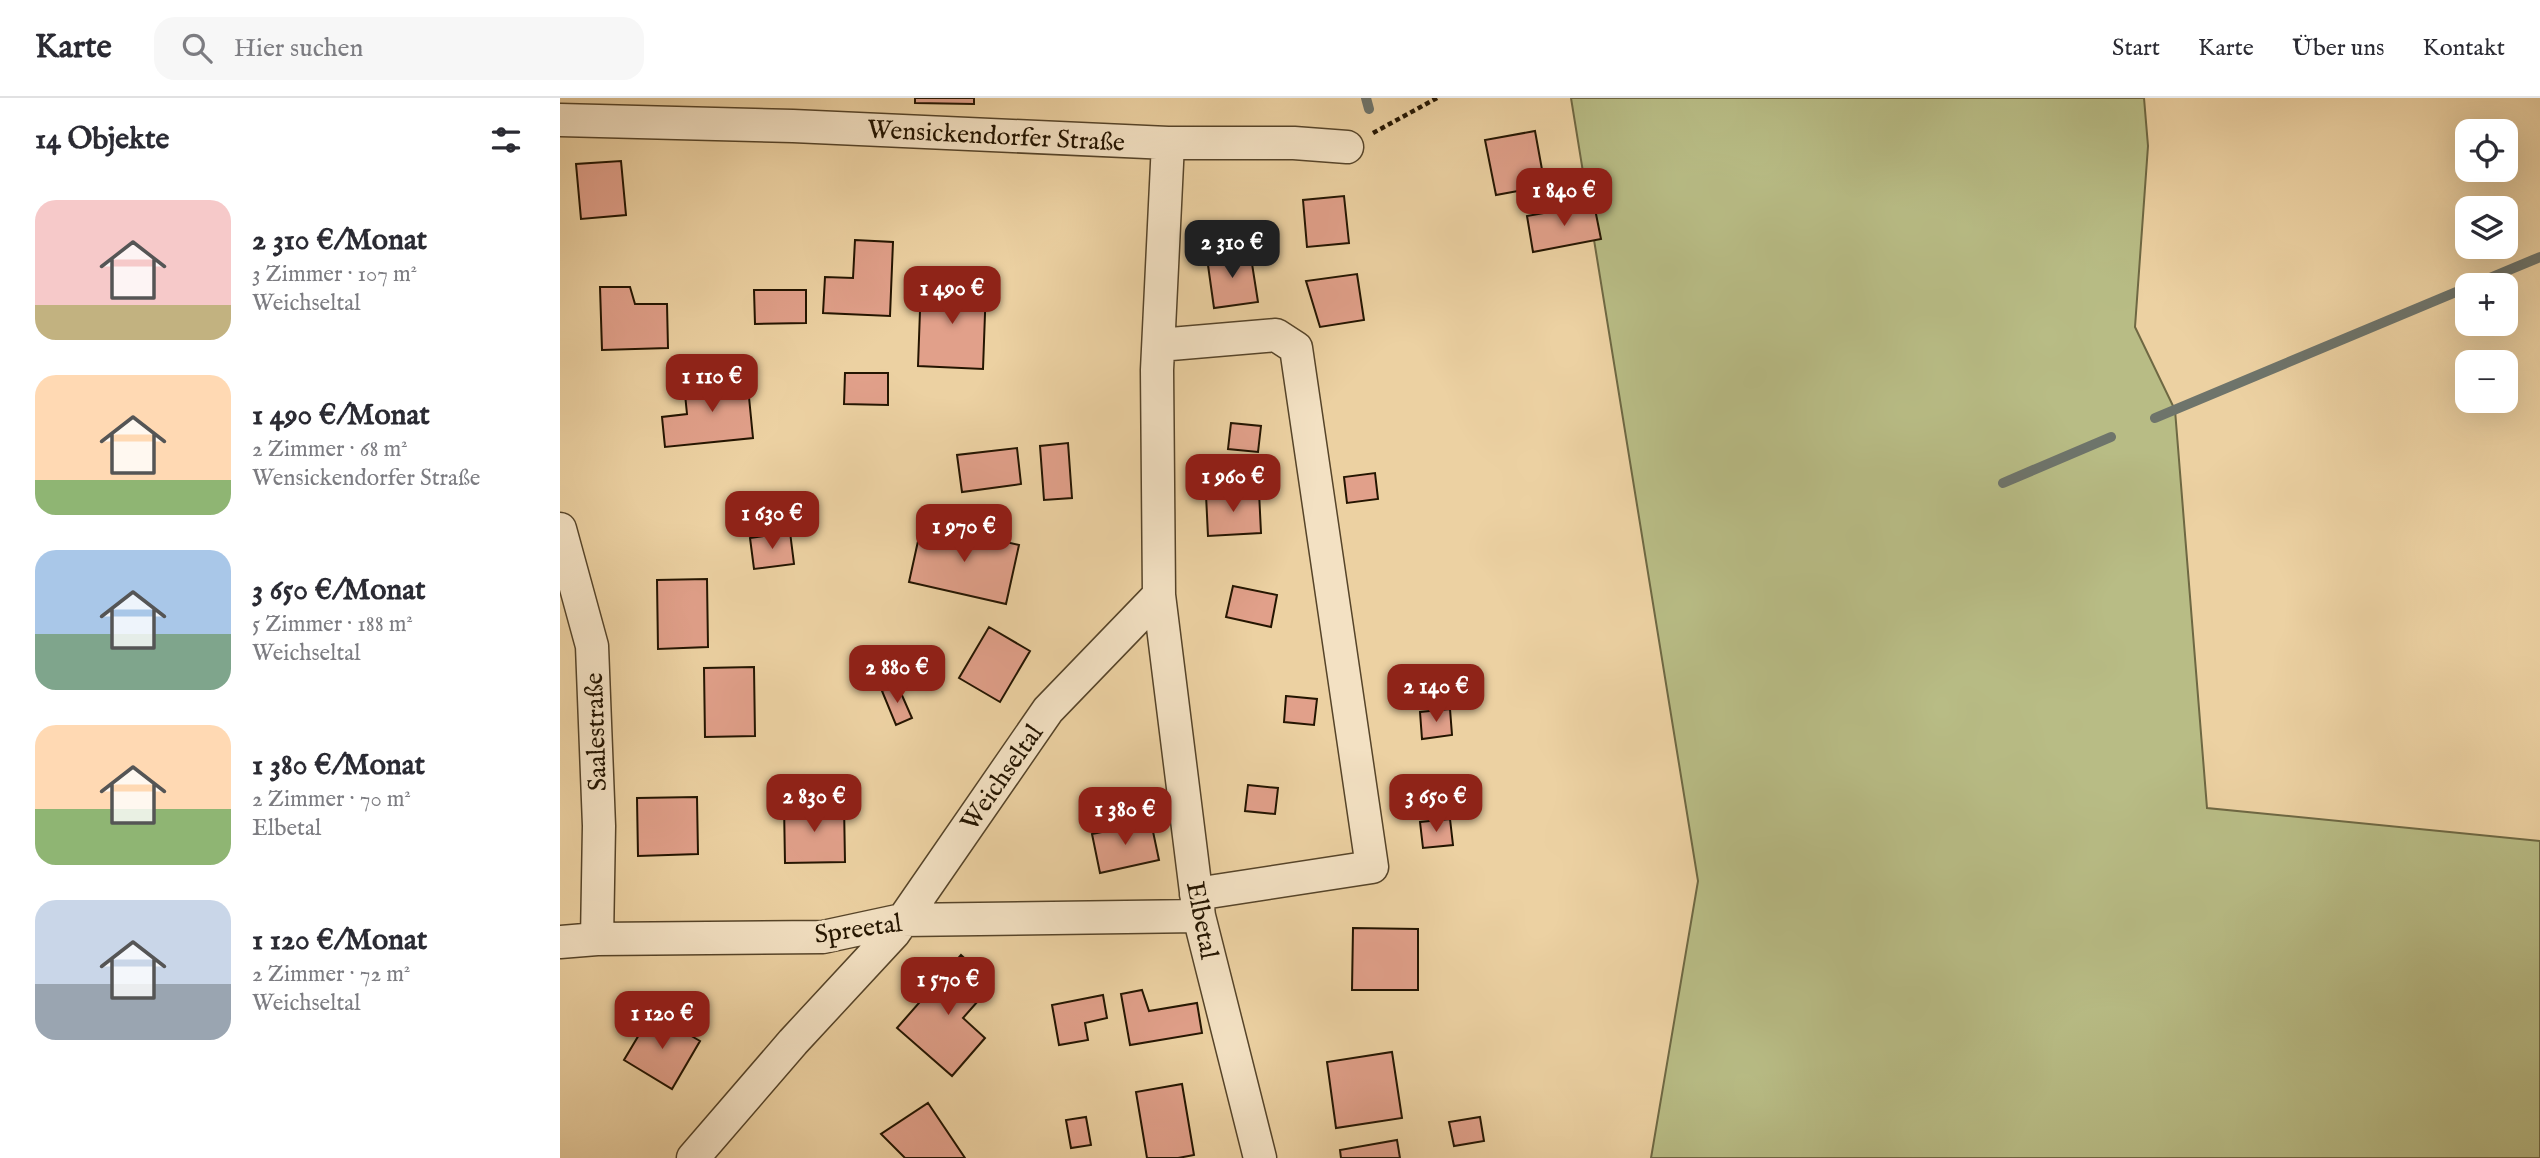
<!DOCTYPE html>
<html lang="de">
<meta charset="utf-8">
<style>
body{margin:0;font-family:"IM FELL English",serif;background:#f7f7f7;color:#2b2b33;height:100vh;display:flex;flex-direction:column;font-size:26px;white-space:nowrap}
*{box-sizing:border-box;margin:0}
p{font-size:23px;color:#7c7c81}
.icon{flex:none;width:38px;height:38px;fill:none;stroke:currentColor;stroke-width:2;stroke-linecap:round;stroke-linejoin:round}
.map{position:relative;flex:1;overflow:hidden}
.details{display:flex;flex-direction:column;background:#fff;width:560px}
.details>*{flex:none}
.controls{position:absolute;left:1895px;top:21px;display:grid;gap:14px}
.controls a{display:grid;place-items:center;width:63px;height:63px;border-radius:14px;background:#fff;box-shadow:0 7px 28px #0002;font-size:35px}
.price{position:absolute;translate:-50% -60px;padding:0 16px;border-radius:14px;background:#8f2418;color:#fff;font-size:23px;line-height:46px;filter:drop-shadow(0 2px 4px #0008)}
.price::after{content:'';position:absolute;left:50%;top:42px;width:21px;height:16px;margin-left:-10px;background:inherit;clip-path:polygon(0 0,100% 0,50% 100%)}
.price.current{background:#222;color:#fff}
ul{padding:0;list-style:none}
li{display:flex;align-items:center;gap:21px;height:175px;padding:0 35px}
li span{display:grid;place-items:center;flex:none;width:196px;height:140px;border-radius:21px;color:#555}
li>.icon{margin-inline-start:auto}
span .icon{width:84px;height:84px;fill:#fffc;stroke-width:1}
li b{font-size:30px}
h2{display:flex;justify-content:space-between;align-items:center;height:84px;padding:0 35px;font-size:30px}
header{display:flex;align-items:center;gap:42px;box-sizing:border-box;height:98px;padding:0 35px;background:#fff;border-bottom:2px solid #e1e1e2}
header strong{font-size:33px}
nav{display:flex;gap:38px;margin-inline-start:auto;font-size:24px}
.search{width:490px;height:63px;background:#f7f7f7;display:flex;align-items:center;gap:18px;box-sizing:border-box;padding:0 24px;border-radius:21px;color:#7c7c81;font-size:26px}
main{display:flex;flex:1;min-height:0}
.map>svg:first-child{display:block}
.green{fill:#b8bc85;stroke:#6e6843;stroke-width:2}
.lines{fill:none;stroke-linecap:round;stroke-linejoin:round}
.stream{stroke:#6e746b;stroke-width:10}
.building{fill:#e1a08a;stroke:#241501;stroke-width:2}
.minor-casing{stroke:#564429;stroke-width:35}
.path{stroke:#241501;stroke-width:4.5;stroke-dasharray:5 3.5;stroke-linecap:butt}
.minor{stroke:#f3e1c3;stroke-width:32}
.labels{text-anchor:middle;stroke-width:7;stroke-linejoin:round;paint-order:stroke}
.street-label{font-size:26px;fill:#241501;stroke:#f3e1c3}
</style>
<header>
<strong>Karte</strong>
<div class="search"><svg class="icon" aria-label="search" viewBox="0 0 24 24"><circle cx="10" cy="10" r="6"/><path d="M15 15l6 6"/></svg>Hier suchen</div>
<nav><a>Start</a><a>Karte</a><a>Über uns</a><a>Kontakt</a></nav>
</header>
<main>
<section class="details">
<h2>14 Objekte<svg class="icon" aria-label="filters" viewBox="0 0 24 24"><path d="M4 7h16M4 17h16"/><circle cx="9" cy="7" r="2"/><circle cx="15" cy="17" r="2"/></svg></h2>
<ul>
<li><span style="background:linear-gradient(#f6c9c9 75%,#c2b280 0)"><svg class="icon" aria-label="home" viewBox="0 0 24 24"><path d="M3 11l9-7 9 7M6 9v11h12V9"/></svg></span><div><b>2 310 €/Monat</b><p>3 Zimmer · 107 m²</p><p>Weichseltal</p></div></li>
<li><span style="background:linear-gradient(#ffd9b3 75%,#8fb573 0)"><svg class="icon" aria-label="home" viewBox="0 0 24 24"><path d="M3 11l9-7 9 7M6 9v11h12V9"/></svg></span><div><b>1 490 €/Monat</b><p>2 Zimmer · 68 m²</p><p>Wensickendorfer Straße</p></div></li>
<li><span style="background:linear-gradient(#a9c7e8 60%,#7fa58c 0)"><svg class="icon" aria-label="home" viewBox="0 0 24 24"><path d="M3 11l9-7 9 7M6 9v11h12V9"/></svg></span><div><b>3 650 €/Monat</b><p>5 Zimmer · 188 m²</p><p>Weichseltal</p></div></li>
<li><span style="background:linear-gradient(#ffd9b3 60%,#8fb573 0)"><svg class="icon" aria-label="home" viewBox="0 0 24 24"><path d="M3 11l9-7 9 7M6 9v11h12V9"/></svg></span><div><b>1 380 €/Monat</b><p>2 Zimmer · 70 m²</p><p>Elbetal</p></div></li>
<li><span style="background:linear-gradient(#c9d6e8 60%,#9aa5b1 0)"><svg class="icon" aria-label="home" viewBox="0 0 24 24"><path d="M3 11l9-7 9 7M6 9v11h12V9"/></svg></span><div><b>1 120 €/Monat</b><p>2 Zimmer · 72 m²</p><p>Weichseltal</p></div></li>
</ul>
</section>
<div class="map">
<svg width="1980" height="1060" viewBox="0 0 1980 1060">
<rect width="100%" height="100%" fill="#ecd1a2"/>
<filter id="stains"><feTurbulence type="fractalNoise" baseFrequency=".00286" numOctaves="4"/><feColorMatrix values="0 0 0 0 .2 0 0 0 0 .09 0 0 0 0 .02 0 0 0 .5 -.17"/></filter>
<radialGradient id="worn" r=".72"><stop offset=".6" stop-color="#630" stop-opacity="0"/><stop offset="1" stop-color="#630" stop-opacity=".3"/></radialGradient>
<path class="green" d="M1011,0H1584L1588,48L1575,229L1615,312L1647,710L1980,743V1060H1091L1138,783Z"/>
<g class="lines">
<path class="stream" d="M806,0L809,11
M1913,187L1980,159
M1595,320L1908,189
M1443,385L1551,339"/>
</g>
<path class="building" d="M355,0H414V6L355,5Z
M975,33L985,88L936,97L925,42Z
M61,63L66,117L21,121L16,66Z
M784,98L789,145L747,149L743,102Z
M1034,106L1041,141L973,154L967,118Z
M295,142L333,144L330,218L263,215L265,179L293,180Z
M690,153L698,204L654,210L647,160Z
M797,176L804,222L760,229L746,183Z
M361,185L426,188L423,271L358,268Z
M40,189H70L75,206H107L108,250L42,252Z
M194,192H246V225L195,226Z
M285,275H328V307L284,306Z
M187,279L193,340L105,349L102,319L127,316L124,286Z
M671,325L701,328L698,354L668,351Z
M508,345L512,400L484,402L480,348Z
M457,350L461,386L402,394L397,357Z
M815,375L818,401L787,405L784,379Z
M699,394L701,435L648,438L646,397Z
M362,425L459,447L446,506L349,484Z
M230,434L234,466L194,471L190,440Z
M147,481L148,549L98,551L97,482Z
M673,488L717,497L711,529L666,519Z
M429,529L470,553L440,604L399,580Z
M194,569L195,638L145,639L144,570Z
M337,586L352,620L336,627L322,593Z
M726,598L757,601L754,627L724,624Z
M890,611L892,637L862,641L860,614Z
M688,687L718,690L715,716L685,713Z
M137,699L138,756L78,758L77,700Z
M224,707H284L285,764L225,765Z
M890,721L893,747L863,750L860,724Z
M591,724L599,762L540,775L532,736Z
M793,830L858,831V892H792Z
M401,857L433,886L403,920L425,940L392,978L337,930Z
M582,892L589,913L637,905L642,935L570,947L561,896Z
M543,897L547,920L525,925L528,942L499,947L492,907Z
M92,915L140,943L112,991L64,962Z
M832,954L842,1020L776,1030L767,964Z
M622,986L634,1057L618,1060H587L576,994Z
M368,1005L405,1060H345L321,1036Z
M526,1019L531,1047L511,1050L506,1022Z
M920,1019L924,1043L894,1048L889,1024Z
M837,1042L840,1060H781L780,1052Z"/>
<g class="lines">
<g class="minor-casing">
<path id="minor" d="M0,22L233,28L608,45H734L787,49
M599,247L716,237L736,250L812,769L636,796
M0,431L32,548L39,728L37,841
M599,497L639,818L700,1060
M0,844L37,841L263,839L342,822L639,818
M133,1060L233,944L334,835L488,612L599,497L597,272L608,45"/>
</g>
<path class="path" d="M813,35L877,0"/>
<use href="#minor" class="minor"/>
</g>
<g class="labels">
<g class="street-label">
<text transform="translate(436 37) rotate(3)" y="9">Wensickendorfer Straße</text>
<text transform="translate(35 634) rotate(-92)" y="9">Saalestraße</text>
<text transform="translate(441 679) rotate(-55)" y="9">Weichseltal</text>
<text transform="translate(643 822) rotate(79)" y="9">Elbetal</text>
<text transform="translate(298 830) rotate(-8)" y="9">Spreetal</text>
</g>
</g>
<rect width="100%" height="100%" filter="url(#stains)"/>
<rect width="100%" height="100%" fill="url(#worn)"/>
</svg>
<div class="controls">
<a><svg class="icon" aria-label="locate" viewBox="0 0 24 24"><circle cx="12" cy="12" r="6"/><path d="M12 2v4M12 18v4M2 12h4M18 12h4"/></svg></a>
<a><svg class="icon" aria-label="layers" viewBox="0 0 24 24"><path d="M12 4l9 5-9 5-9-5zM3 14l9 5 9-5"/></svg></a>
<a>+</a>
<a>−</a>
</div>
<b class="price" style="left:1004px;top:130px">1 840 €</b>
<b class="price current" style="left:672px;top:182px">2 310 €</b>
<b class="price" style="left:392px;top:228px">1 490 €</b>
<b class="price" style="left:152px;top:316px">1 110 €</b>
<b class="price" style="left:673px;top:416px">1 960 €</b>
<b class="price" style="left:212px;top:453px">1 630 €</b>
<b class="price" style="left:404px;top:466px">1 970 €</b>
<b class="price" style="left:337px;top:607px">2 880 €</b>
<b class="price" style="left:876px;top:626px">2 140 €</b>
<b class="price" style="left:254px;top:736px">2 830 €</b>
<b class="price" style="left:876px;top:736px">3 650 €</b>
<b class="price" style="left:565px;top:749px">1 380 €</b>
<b class="price" style="left:388px;top:919px">1 570 €</b>
<b class="price" style="left:102px;top:953px">1 120 €</b>
</div>
</main>
